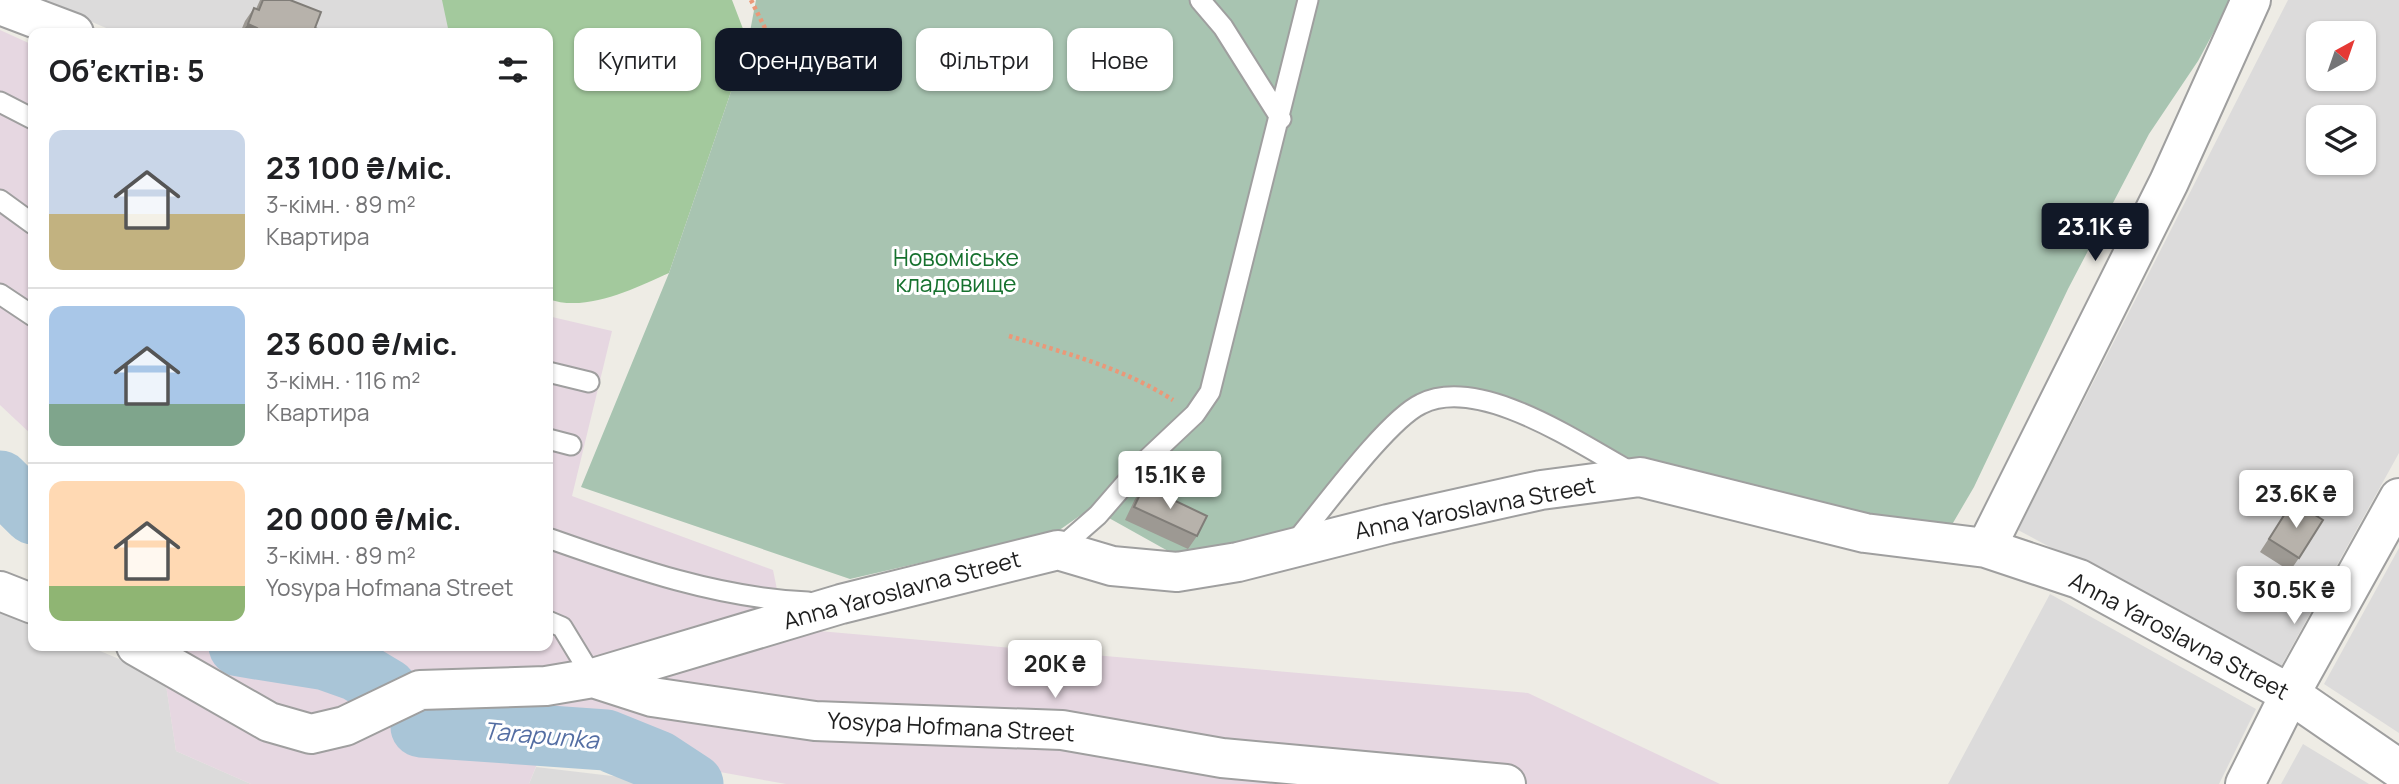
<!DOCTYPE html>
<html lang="uk">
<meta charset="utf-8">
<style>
body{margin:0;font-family:Manrope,sans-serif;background:#f2f2f2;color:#202124;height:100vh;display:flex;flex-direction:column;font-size:26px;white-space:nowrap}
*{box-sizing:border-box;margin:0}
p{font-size:23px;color:#757577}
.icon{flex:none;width:38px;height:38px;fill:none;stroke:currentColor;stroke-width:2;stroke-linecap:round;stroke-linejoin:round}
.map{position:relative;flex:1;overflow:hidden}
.panel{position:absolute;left:28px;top:28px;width:525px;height:623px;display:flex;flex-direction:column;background:#fff;border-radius:14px;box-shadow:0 2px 5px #0004}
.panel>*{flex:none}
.banner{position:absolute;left:574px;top:28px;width:665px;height:63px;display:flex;gap:14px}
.needle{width:46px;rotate:40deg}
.tools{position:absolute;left:2306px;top:21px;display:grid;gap:14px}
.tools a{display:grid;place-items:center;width:70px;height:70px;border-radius:14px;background:#fff;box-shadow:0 2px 5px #0004;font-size:35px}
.price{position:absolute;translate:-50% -60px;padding:0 16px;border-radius:7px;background:#fff;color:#222;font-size:23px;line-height:46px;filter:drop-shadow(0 2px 4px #0008)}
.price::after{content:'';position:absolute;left:50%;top:42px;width:21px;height:16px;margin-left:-10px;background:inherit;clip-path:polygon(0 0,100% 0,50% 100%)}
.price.active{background:#111827;color:#fff}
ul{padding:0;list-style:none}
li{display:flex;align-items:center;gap:21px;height:175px;padding:0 21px}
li+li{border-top:2px solid #e0e0e0}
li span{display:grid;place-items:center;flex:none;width:196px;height:140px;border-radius:14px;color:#555}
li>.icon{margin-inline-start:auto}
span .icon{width:84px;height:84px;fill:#fffc;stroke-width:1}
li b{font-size:30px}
h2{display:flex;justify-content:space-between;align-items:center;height:84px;padding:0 21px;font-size:30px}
.chip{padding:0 24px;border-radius:14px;background:#fff;box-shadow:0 2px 5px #0004;font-size:24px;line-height:63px}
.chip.active{background:#111827;color:#fff}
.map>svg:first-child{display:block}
.residential{fill:#dcdbdb;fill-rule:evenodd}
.industrial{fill:#e6d7e1}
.forest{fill:#a3c99d}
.cemetery{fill:#a8c4b1}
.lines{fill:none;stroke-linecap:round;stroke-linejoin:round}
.river{stroke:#a9c5d7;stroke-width:61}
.service-casing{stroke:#9f9f9f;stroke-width:23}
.minor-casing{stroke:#9f9f9f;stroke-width:42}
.path{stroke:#eb9878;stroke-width:4.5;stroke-dasharray:3.5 3.5;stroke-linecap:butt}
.service{stroke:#fff;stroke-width:19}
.minor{stroke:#fff;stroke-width:38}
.wall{fill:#9d9993}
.shaded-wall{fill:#807d78}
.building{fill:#b7b2ab;stroke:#807d78;stroke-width:2}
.labels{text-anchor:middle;stroke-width:6;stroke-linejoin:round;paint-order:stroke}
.park-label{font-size:23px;fill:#16712e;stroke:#fff}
.street-label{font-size:23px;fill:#1e1e1e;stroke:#fff}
.water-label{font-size:24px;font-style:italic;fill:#546ea3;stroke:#fff}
</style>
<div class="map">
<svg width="2399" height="784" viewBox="0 0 2399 784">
<rect width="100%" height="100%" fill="#eeece5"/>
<path class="residential" d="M40,0H458L448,33H118Z
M2288,0H2399V453L2279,670L2018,530ZM2319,33H2364V79H2319ZM2319,117H2364V163H2319Z
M2399,548V733L2324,684Z
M2050,594L2256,709L2219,784H1948Z
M0,609L33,623V646H88L165,678L176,751L251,784H0Z
M2303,744L2369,784H2281Z
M536,767L663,782L666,784H529Z"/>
<path class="industrial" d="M0,30L33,45V436L0,405Z
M548,316L612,331L572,496L773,570L785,628L1528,693L1720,784H786L698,768L661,752L547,739L529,784H251L176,751L160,646H548Z"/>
<path class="forest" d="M442,0H732L748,42L669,273C635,288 587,313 548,299V33H449Z"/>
<path class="cemetery" d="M756,0H2231L2198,61L2149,134L2068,289L1974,487L1950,528L1832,515L1652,470L1541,411L1498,398L1426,393L1399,406L1288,537L1186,561L1091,508L1058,531L850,579L581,487L669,273L748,42Z"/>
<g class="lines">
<path class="river" d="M0,481L33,514
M239,646L326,660L357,671L387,689
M421,727L606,740L658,761L693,784"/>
<g class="service-casing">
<path id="service" d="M1200,0L1223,27L1281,119
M0,102L33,119
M0,200L33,224
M0,294L33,316
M548,372L589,382
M548,439L571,445
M548,538C633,568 717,598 808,602
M1295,542C1322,510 1387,420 1421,404C1480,374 1581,445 1633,473
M1058,550L1098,515L1144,462L1195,414L1210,392L1308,0
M548,621L562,627L593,678"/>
</g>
<g class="minor-casing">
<path id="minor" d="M0,5L74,33
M1986,548L2169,182L2251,0
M0,591L33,604
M136,646L269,722L311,734L345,726L420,690L546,686L593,678L652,697L815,721L1062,730L1222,758L1506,784
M593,678L841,604L1058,550L1112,566L1177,572L1238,562L1388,524L1541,490L1640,477L1865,533L1986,548L2079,579L2290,694L2399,769
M2245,784L2290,694L2399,498"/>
</g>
<path class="path" d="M751,0L788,74
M1009,336C1066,353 1123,368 1173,400"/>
<use href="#service" class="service"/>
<use href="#minor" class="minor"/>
</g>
<path class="wall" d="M260,0H290L321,33H240L245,21L254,8L256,9Z
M1144,486L1197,536L1188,549L1125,520L1135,499Z
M2293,501L2299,558L2290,571L2260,552Z"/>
<path class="shaded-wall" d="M248,24L257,28L253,33H241Z"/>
<path class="building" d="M263,0H290L321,12L315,28L322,31L321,33H255L257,28L248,24L254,8L259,10Z
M1144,486L1207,516L1197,536L1134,507Z
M2293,501L2323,520L2299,558L2269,539Z"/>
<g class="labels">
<g class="park-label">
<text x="956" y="266">Новоміське<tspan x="956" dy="26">кладовище</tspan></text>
</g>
<g class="street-label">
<text transform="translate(1475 508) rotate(-11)" y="8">Anna Yaroslavna Street</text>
<text transform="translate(902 590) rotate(-15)" y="8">Anna Yaroslavna Street</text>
<text transform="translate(2179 636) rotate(28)" y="8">Anna Yaroslavna Street</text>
<text transform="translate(951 727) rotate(3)" y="8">Yosypa Hofmana Street</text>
</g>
<g class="water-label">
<text transform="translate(541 736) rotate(5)" y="8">Tarapunka</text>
</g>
</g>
</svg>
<div class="tools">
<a><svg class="needle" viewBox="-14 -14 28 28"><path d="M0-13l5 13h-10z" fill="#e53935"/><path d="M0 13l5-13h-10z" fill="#757577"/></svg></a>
<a><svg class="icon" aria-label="layers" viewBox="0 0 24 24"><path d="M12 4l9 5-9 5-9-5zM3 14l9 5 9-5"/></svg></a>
</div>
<b class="price active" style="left:2095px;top:263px">23.1K ₴</b>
<b class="price" style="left:1170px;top:511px">15.1K ₴</b>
<b class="price" style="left:2296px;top:530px">23.6K ₴</b>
<b class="price" style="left:2294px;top:626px">30.5K ₴</b>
<b class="price" style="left:1055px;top:700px">20K ₴</b>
<div class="banner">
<a class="chip">Купити</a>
<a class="chip active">Орендувати</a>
<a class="chip">Фільтри</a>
<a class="chip">Нове</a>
</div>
<section class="panel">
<h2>Об’єктів: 5<svg class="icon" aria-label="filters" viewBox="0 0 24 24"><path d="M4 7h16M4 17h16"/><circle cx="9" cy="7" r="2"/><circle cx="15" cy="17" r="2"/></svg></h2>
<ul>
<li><span style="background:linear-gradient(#c9d6e8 60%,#c2b280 0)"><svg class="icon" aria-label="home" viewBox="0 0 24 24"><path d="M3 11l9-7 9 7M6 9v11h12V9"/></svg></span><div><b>23 100 ₴/міс.</b><p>3-кімн. · 89 m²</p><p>Квартира</p></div></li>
<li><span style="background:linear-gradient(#a9c7e8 70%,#7fa58c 0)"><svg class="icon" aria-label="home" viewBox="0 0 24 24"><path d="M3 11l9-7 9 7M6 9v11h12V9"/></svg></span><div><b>23 600 ₴/міс.</b><p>3-кімн. · 116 m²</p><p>Квартира</p></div></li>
<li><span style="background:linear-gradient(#ffd9b3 75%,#8fb573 0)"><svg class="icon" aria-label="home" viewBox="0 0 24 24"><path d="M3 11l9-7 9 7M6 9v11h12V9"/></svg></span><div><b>20 000 ₴/міс.</b><p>3-кімн. · 89 m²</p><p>Yosypa Hofmana Street</p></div></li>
</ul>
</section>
</div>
